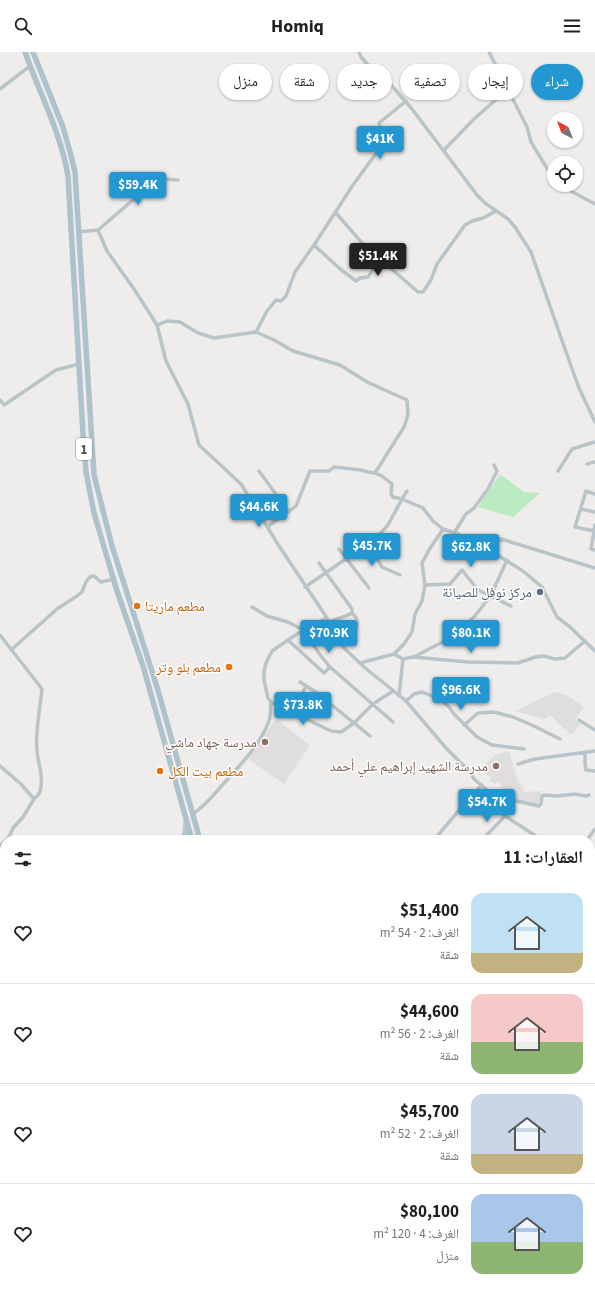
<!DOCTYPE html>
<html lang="ar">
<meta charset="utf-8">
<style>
body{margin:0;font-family:"Source Sans 3","Noto Naskh Arabic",sans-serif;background:#f6f6f6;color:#202124;direction:rtl;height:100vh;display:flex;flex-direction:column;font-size:15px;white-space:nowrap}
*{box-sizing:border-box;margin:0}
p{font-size:13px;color:#757577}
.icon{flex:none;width:22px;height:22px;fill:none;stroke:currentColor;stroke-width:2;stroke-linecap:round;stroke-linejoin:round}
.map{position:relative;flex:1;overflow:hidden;direction:ltr}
.drawer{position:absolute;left:0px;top:783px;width:595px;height:456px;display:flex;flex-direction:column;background:#fff;border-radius:16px 16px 0 0;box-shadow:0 1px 3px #0004;direction:rtl}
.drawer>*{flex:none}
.hud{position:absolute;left:12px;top:12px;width:571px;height:36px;direction:rtl;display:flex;gap:8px}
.needle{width:26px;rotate:318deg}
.buttons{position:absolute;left:547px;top:60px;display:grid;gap:8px}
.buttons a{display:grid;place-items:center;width:36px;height:36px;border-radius:50%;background:#fff;box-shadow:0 1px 3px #0004;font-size:20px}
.price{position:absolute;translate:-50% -34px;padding:0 9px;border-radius:4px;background:#2397d1;color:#fff;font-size:13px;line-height:26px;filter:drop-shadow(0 1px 2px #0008)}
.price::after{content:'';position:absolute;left:50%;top:24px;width:12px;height:9px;margin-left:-6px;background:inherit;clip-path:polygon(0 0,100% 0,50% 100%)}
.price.on{background:#222;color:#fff}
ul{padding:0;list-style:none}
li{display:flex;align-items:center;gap:12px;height:100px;padding:0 12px}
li+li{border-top:1px solid #e0e0e0}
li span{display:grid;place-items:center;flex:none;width:112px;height:80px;border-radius:12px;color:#555}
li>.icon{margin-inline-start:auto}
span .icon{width:48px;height:48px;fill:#fffc;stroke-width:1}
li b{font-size:17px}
h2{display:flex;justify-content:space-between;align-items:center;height:48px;padding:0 12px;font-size:17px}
.chip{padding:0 14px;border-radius:18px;background:#fff;box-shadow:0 1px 3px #0004;font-size:14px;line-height:36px}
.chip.on{background:#2397d1;color:#fff}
header{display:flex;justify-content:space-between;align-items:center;height:52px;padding:0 12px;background:#fff;font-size:18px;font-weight:700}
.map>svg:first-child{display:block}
.education{fill:#dfddde}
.green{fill:#bbebc3}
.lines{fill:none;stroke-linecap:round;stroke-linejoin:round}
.minor{stroke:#b8c4c8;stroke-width:3.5}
.tertiary{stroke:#b8c4c8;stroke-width:4.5}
.secondary{stroke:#b8c7cd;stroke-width:5}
.primary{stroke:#adc2ca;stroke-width:5.5}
.service-dot{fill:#5c6f8a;stroke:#fff;stroke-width:1.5}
.food-dot{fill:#e8710a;stroke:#fff;stroke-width:1.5}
.education-dot{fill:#8d6e63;stroke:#fff;stroke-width:1.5}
.labels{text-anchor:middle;stroke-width:3;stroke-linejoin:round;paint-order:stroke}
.shield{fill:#fff;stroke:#7d878a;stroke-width:1}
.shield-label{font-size:13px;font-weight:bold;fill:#455358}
.service-label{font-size:14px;fill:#4e5e75;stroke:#fff;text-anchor:end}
.food-label{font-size:14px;fill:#c56008;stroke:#fff;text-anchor:start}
.education-label{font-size:14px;fill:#785e54;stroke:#fff;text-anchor:end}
</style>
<header><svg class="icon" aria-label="menu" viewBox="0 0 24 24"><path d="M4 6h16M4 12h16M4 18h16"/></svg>Homiq<svg class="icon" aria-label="search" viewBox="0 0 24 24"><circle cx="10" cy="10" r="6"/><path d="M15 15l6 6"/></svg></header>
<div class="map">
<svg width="595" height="1239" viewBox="0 0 595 1239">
<rect width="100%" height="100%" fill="#efecec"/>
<path class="education" d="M555,640L567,643L584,655L575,668L581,672L571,683L550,663L544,667L515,659Z
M276,667L310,693L284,732L247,706Z
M509,699L516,724L524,740L541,739L539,753L509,746L498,729L496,732L490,729L491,726L480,717L496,702Z"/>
<path class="green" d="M500,422L524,440L540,441L513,465L478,455Z"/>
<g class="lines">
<path class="minor" d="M359,0L361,5L368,13L391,33L412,57L477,143L485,151L508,167L515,175L531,200L571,314L579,336L595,370
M489,0L527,75L531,90L548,118L554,124
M0,37L30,14
M444,98L474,67L508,37
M563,133L569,138L595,152
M98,178L133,148L164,127L178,128
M78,180L98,178L107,199L134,237L157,273L166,309L188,352L199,393L241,432L279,494L327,566L303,578L272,599L266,611L264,619V628L268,646L271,650C270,656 271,663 269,669C261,691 242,711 226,729C215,741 206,753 193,762
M314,193L339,216L356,229L360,226L368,225C372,220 374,214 377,208L335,160
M377,208L388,214L418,240H423L431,228L437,212L465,173L472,169L483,166L496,159
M157,273L167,269L180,270L198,281L214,286L256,280L274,288L293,299L340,313L367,330L407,348L408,363L404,375L375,421L382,424L392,432L391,442L393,445L402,447L423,456L433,469L443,477L458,482L488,497L523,519L542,535L557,565L570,575L595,599
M256,280L267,259L276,248L281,249L286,244L295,220L314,193L353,133L383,92L384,89L379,71L406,49
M0,348L4,353L56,318L79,312
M587,412L595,410
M259,419L289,460
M558,419L572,397L595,390
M581,457L595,460
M595,473L591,497L595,498
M267,475L296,454L310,419H329L334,415L361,418L368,420L375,421
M594,479L575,475L586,439L595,442
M454,481L466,462L474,456L488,437L497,419L494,413
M364,485L382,515L400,523
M339,497L369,536
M488,497L501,487L595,516
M319,511L352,557V561C365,573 352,583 340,588
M425,533L450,532L462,518L478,538L511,554
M305,535L375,487L388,473L402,447L407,439
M252,555L267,564L288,570L303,578L321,604L330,615L393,670
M327,566L344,596L364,615L406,649L446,696L470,720L474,727L494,744L498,757L505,764L542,788
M329,570C335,567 348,564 352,561
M0,583L42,637C40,657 35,679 37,699C38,711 43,722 41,734C41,739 38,744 34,747
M288,588L324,621L330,615
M11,598L57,557L77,544L82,540L86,530L90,525L94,524L101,530L114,527
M394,602L404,592L412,580L415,562L422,549L425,533L422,511L429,498L443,477
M414,605L450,586L475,564L491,543L507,508
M360,611L394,602L403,607L413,605L468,610L517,611L527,608L535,605L544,604L555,607L565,606L585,589
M300,630L317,641L370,684
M399,644L403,607
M406,649L414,642L422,640L432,644L442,649L449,655L454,662L477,685L492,693L524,697
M271,650L331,679L341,680L354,671L373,652L393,639
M292,660L306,634
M579,668L595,678
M464,673L478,661L494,660L513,665L534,674L560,687
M585,700V711L586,718L595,719
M518,712L535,707L595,699
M0,714L21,732L34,747L23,765L13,776L9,785L6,788
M494,744L539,754L541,752L542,744L544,743L557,744L575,742L586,744L589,743
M434,788L472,743L482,733
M482,788L505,764
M587,788L595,777
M0,794L5,789
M590,840L595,836
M0,979L5,988
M0,1055L5,1037
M0,1066L5,1068
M0,1160L5,1158
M0,1233L5,1224
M286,1234L290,1239
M416,1234L422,1239
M349,1239L352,1234"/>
<path class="tertiary" d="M590,825L595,829"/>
<path class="secondary" d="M182,788L185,781L186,769
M0,909L5,904
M0,923L5,918"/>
<path class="primary" d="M25,0C40,43 60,78 68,124L83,382L86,420L94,461L117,539L143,614L192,788
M33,0L63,75L70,100L75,120L94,423L112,494L157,635L200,788
M476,1234L481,1239
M491,1234L497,1239"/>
</g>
<circle class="service-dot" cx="540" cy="540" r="4"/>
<g class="food-dot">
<circle cx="137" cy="554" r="4"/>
<circle cx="229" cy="615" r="4"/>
<circle cx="160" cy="719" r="4"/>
</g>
<g class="education-dot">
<circle cx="265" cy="690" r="4"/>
<circle cx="496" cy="714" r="4"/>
</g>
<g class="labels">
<rect class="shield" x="76" y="386" width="16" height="22" rx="3"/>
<g class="shield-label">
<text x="84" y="402">1</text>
</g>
<g class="service-label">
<text x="532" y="545">مركز نوفل للصيانة</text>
</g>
<g class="food-label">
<text x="145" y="559">مطعم ماريتا</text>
<text x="221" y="620" text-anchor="end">مطعم بلو وتر</text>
<text x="168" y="724">مطعم بيت الكل</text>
</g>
<g class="education-label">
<text x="257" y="695">مدرسة جهاد ماشي</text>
<text x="488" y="719">مدرسة الشهيد إبراهيم علي أحمد</text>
</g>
</g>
</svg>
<div class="buttons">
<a><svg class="needle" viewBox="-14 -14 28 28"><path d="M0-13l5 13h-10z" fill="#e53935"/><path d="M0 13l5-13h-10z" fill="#757577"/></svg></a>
<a><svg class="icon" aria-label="locate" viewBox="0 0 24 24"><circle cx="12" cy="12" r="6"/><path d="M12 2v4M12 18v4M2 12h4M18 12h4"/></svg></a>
</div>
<b class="price" style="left:380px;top:108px">$41K</b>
<b class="price" style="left:138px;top:154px">$59.4K</b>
<b class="price on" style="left:378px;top:225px">$51.4K</b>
<b class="price" style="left:259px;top:476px">$44.6K</b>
<b class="price" style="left:372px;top:515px">$45.7K</b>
<b class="price" style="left:471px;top:516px">$62.8K</b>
<b class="price" style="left:329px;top:602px">$70.9K</b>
<b class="price" style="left:471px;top:602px">$80.1K</b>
<b class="price" style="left:461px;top:659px">$96.6K</b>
<b class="price" style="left:303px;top:674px">$73.8K</b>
<b class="price" style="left:487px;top:771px">$54.7K</b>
<div class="hud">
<a class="chip on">شراء</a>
<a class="chip">إيجار</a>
<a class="chip">تصفية</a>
<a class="chip">جديد</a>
<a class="chip">شقة</a>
<a class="chip">منزل</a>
</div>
<section class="drawer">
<h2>العقارات: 11<svg class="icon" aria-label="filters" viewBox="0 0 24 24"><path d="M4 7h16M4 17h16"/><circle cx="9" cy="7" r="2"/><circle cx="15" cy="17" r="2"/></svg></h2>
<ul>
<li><span style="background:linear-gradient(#bfe0f5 75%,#c2b280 0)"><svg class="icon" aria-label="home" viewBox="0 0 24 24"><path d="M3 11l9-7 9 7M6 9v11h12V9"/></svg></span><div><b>$51,400</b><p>الغرف: 2 · 54 m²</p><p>شقة</p></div><svg class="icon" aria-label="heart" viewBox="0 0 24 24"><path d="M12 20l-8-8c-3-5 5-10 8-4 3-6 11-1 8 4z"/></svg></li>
<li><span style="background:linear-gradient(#f6c9c9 60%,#8fb573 0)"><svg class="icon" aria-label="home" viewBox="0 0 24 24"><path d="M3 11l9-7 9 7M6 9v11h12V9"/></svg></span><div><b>$44,600</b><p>الغرف: 2 · 56 m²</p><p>شقة</p></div><svg class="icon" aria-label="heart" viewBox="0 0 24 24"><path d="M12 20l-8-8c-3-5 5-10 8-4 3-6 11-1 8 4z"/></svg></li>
<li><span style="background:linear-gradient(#c9d6e8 75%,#c2b280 0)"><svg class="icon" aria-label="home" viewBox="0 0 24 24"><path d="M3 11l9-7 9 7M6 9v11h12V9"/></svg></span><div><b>$45,700</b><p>الغرف: 2 · 52 m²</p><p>شقة</p></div><svg class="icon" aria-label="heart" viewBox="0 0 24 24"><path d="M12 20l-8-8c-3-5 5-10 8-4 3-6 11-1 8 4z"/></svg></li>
<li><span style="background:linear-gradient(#a9c7e8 60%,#8fb573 0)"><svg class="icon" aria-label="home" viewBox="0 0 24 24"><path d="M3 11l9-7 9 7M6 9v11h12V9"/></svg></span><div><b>$80,100</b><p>الغرف: 4 · 120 m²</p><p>منزل</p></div><svg class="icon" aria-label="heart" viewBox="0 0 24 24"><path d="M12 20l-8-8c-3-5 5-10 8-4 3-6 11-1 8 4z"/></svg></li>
</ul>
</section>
</div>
